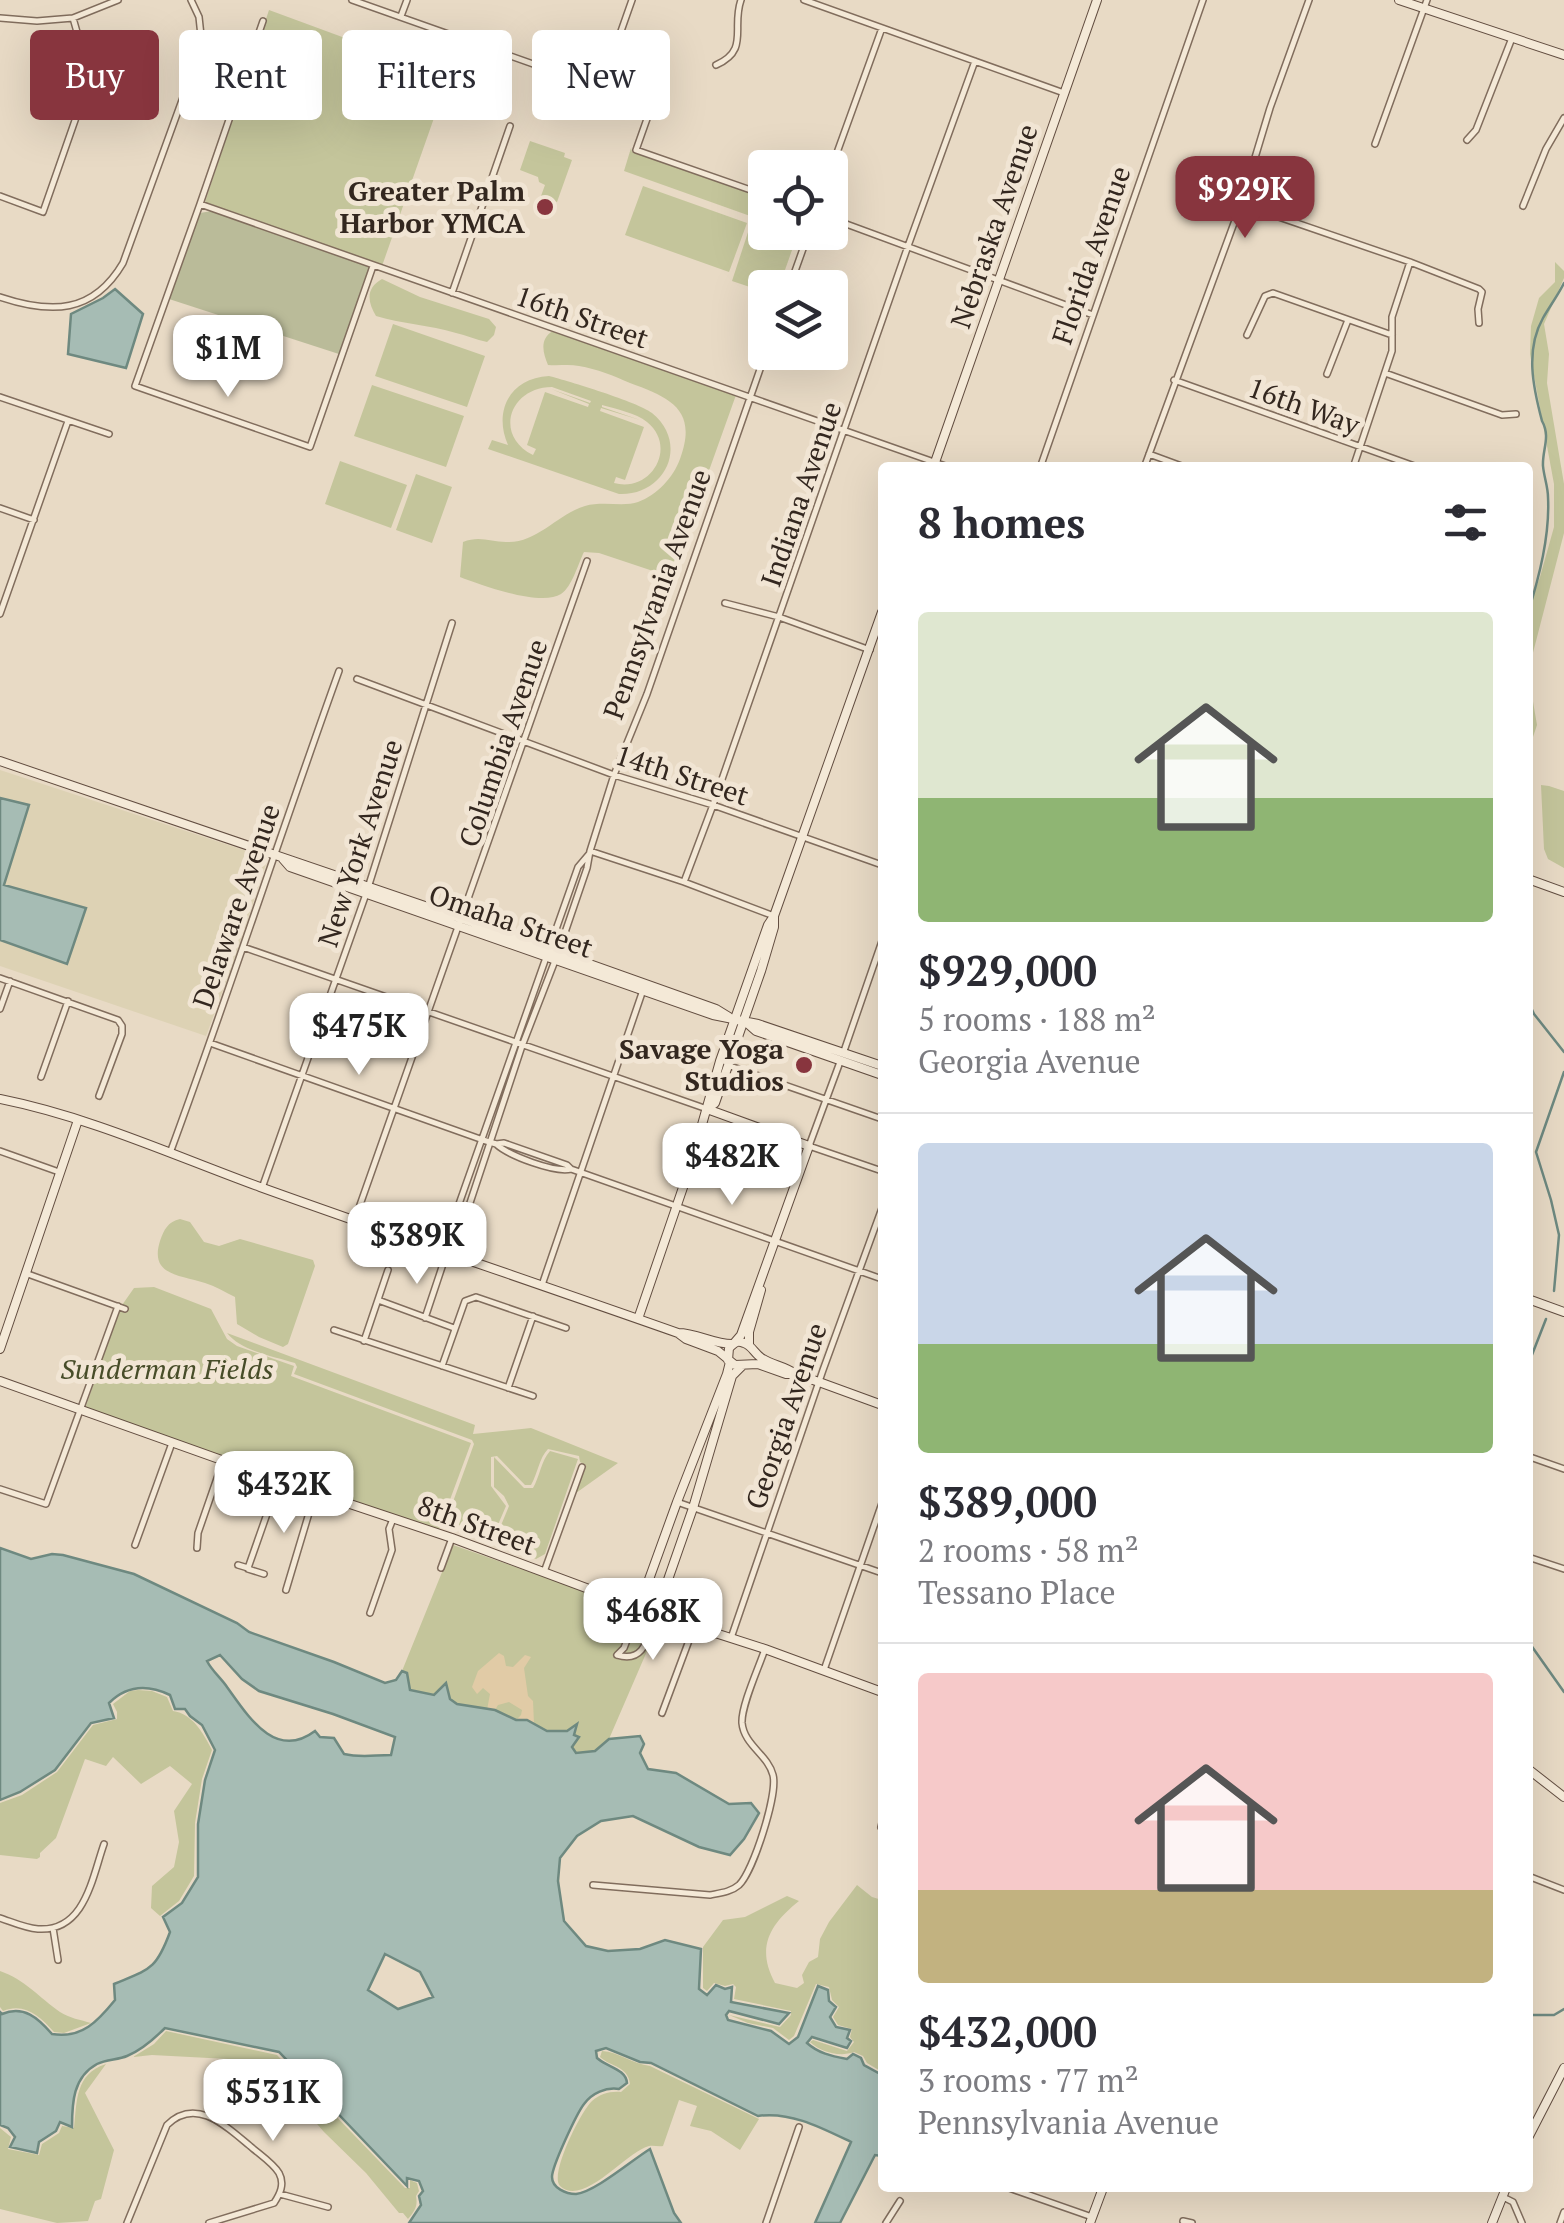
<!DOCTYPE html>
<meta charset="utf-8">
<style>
body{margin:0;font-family:"PT Serif",serif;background:#f2f2f3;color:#2b2b33;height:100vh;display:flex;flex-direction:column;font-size:38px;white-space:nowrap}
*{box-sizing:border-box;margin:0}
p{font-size:32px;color:#7c7c81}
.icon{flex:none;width:55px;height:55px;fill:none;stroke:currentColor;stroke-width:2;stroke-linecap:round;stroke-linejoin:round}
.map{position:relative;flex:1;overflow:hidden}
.drawer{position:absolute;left:878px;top:462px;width:655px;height:1730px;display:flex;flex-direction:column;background:#fff;border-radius:10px;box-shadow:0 10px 40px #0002}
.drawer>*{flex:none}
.guide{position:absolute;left:30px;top:30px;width:698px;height:90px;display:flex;gap:20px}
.fabs{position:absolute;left:748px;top:150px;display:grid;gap:20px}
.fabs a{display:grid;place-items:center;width:100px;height:100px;border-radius:10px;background:#fff;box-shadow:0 10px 40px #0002;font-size:50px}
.price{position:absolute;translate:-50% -85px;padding:0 22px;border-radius:20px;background:#fff;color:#222;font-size:32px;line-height:65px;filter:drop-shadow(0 2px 5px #0008)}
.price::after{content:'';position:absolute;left:50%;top:60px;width:30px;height:22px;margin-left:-15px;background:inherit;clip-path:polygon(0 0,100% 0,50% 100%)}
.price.current{background:#88353e;color:#fff}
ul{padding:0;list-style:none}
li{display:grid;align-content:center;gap:20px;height:530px;padding:0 40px}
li+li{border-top:2px solid #e1e1e2}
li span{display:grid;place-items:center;height:310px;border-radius:10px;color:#555}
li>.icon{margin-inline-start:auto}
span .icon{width:180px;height:180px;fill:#fffc;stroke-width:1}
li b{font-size:42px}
h2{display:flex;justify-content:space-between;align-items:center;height:120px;padding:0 40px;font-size:42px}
.tag{padding:0 35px;border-radius:10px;background:#fff;box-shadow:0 10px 40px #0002;font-size:35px;line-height:90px}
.tag.current{background:#88353e;color:#fff}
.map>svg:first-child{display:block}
.farmland{fill:#ddd2b4}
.green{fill:#c4c59b;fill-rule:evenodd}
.sand{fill:#e1cba6}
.cemetery{fill:#babb99}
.water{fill:#a6bcb4;stroke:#6e8980;stroke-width:2.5;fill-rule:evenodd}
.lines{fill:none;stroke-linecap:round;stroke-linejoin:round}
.stream{stroke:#6e8980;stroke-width:2.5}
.street-casing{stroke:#816d5d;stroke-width:8}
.secondary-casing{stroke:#634e41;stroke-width:10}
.street{stroke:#f4e9d7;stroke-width:5}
.secondary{stroke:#f4e9d7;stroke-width:8}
.poi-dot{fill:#88353e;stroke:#f1e5d4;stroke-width:4}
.labels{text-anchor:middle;stroke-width:10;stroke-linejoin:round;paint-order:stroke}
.poi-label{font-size:28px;font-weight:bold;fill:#33271f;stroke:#f1e5d4;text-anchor:end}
.street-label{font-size:28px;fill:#33271f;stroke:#f1e5d4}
.park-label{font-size:28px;font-style:italic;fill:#474d29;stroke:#f1e5d4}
</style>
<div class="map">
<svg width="1564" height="2223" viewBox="0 0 1564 2223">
<rect width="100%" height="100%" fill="#e8dac5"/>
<path class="farmland" d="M0,770L268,858L232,966L206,1036L0,966V940L67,963L86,909L4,885L28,806L0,798Z"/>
<path class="green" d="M269,10L448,76L437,109L439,112L434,118L382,266L205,202Z
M530,141L565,153L564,157L572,160L557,202L541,196L545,185L539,182L538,177L520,170Z
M631,148L632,152L765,198V232L798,233L779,287L765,288V292L732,281L753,217L624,171Z
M643,186L747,223L729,272L625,235Z
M1555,262L1564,271V278L1544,324L1549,354L1547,383L1564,484V533L1528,672L1537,725L1528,752V609L1540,577L1554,527V484L1530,354L1531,326L1539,298L1555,282Z
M382,279L420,297L489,319L496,327L494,335L487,342C476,340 466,335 456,333C429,325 403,324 376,316C367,301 366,288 382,279Z
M393,324L485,356L467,407L375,376Z
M553,331L736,395L671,577L599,553L584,552C578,564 572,587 561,594C541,607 481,585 460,577L463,542C481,535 492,543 509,542C538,542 558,514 585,506C602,501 625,507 638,502C657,495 673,478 680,459C698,410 671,398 630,383C614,376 597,369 579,366C569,364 559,366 548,365C543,353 539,339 553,331Z
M549,376C568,381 638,402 652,413C690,444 665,496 619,494L488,449L492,440L508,445C493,411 510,378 549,376ZM552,387L591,401L590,403L551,389L589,404L588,407L545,392L527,445L536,449L533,455C493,435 510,387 552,387ZM602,405C616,409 636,413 647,422C678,447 651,493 614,483L616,477L625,480L644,427L600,411L601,408L640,420L602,407Z
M372,385L464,416L446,467L354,436Z
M340,461L407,485L391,528L325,504Z
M416,474L452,487L432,543L396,530Z
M1541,785L1549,786L1564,791V868L1548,859L1544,849Z
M180,1219L190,1222L204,1242L219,1246L240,1239L313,1260L315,1266L288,1344L283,1347L259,1337L237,1324L235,1297C225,1292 215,1286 205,1283C181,1275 149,1276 160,1241C164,1229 168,1222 180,1219Z
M154,1287L211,1309L227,1339L237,1346L294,1366L291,1376L471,1443L438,1532L85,1409L120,1308L134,1288Z
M227,1333L475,1425L473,1434L531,1428L618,1463L576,1493L586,1465L580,1462L579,1456L548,1449C539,1458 538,1473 531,1485H525L497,1456L491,1457V1486L506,1506L494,1534L502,1544L446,1521L474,1444L472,1440L294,1374L297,1367L295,1363C273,1356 241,1351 227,1333Z
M550,1451L578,1459L545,1554L536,1559L509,1547L497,1535L509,1506L504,1496L494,1487V1457L524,1488H533C540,1476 541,1461 550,1451Z
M453,1545L636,1609L660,1621L609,1739L595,1751L576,1753L572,1747L578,1736L574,1735L577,1726L567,1731H547L516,1720L495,1710L474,1708L457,1704L450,1699L409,1690L407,1673L402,1671Z
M138,1690L152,1691L167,1697L173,1711C193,1714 203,1733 212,1750L202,1779L195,1823L194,1876L179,1901L160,1916L151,1908L152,1886L174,1867L179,1842L174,1811L192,1784L170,1766L141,1784L113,1757L106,1766L85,1759L56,1838L40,1853V1857L37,1859L0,1855V1803L22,1795L57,1772L93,1725L117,1719V1712L113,1704L130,1691Z
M857,1885L872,1897L882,1900V2072L867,2063L863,2056L854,2052C840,2057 822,2053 810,2042L813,2040L847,2051L854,2042L850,2037L852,2029L838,2025L833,2017L839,2007L832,2000L829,1987L816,1984L794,2036L789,2040L773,2028L748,2023L729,2015L780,2027L791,2015V2011L734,1999L736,1987L733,1984L725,1986L714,1983L707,1991L703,1988V1947L723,1920L745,1917L787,1896L799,1901C769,1925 756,1948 775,1983L797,1988L804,1983L802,1975L809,1962L818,1957L820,1939L829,1922Z
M0,1971C24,1979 40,1998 60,2012C69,2018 81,2020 91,2023L64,2033L54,2032C40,2016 24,2002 3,2011L0,2007Z
M166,2031L277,2055L405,2188H410V2180L417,2183L419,2191L416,2196C418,2206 415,2211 408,2219L403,2213H399L366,2173L324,2132L291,2094L261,2066L228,2059L152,2055L133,2057L154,2044Z
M602,2051C619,2052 633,2064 650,2066L759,2119L740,2150L711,2131L690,2126L697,2106L679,2100L663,2146C658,2147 654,2145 649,2146C627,2151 583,2208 560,2186C549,2175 581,2111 592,2101C600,2094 610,2091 621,2092L630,2084C628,2066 611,2067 600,2057Z
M106,2064L85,2093L114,2150L101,2199L95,2201L88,2221L57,2223L0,2209V2128L11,2137L8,2149L39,2155L42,2144L59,2133L62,2126L74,2128C77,2101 75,2074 106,2064Z"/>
<path class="sand" d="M499,1653L504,1656L506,1666L513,1667L525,1655L531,1657L524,1668L528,1696L533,1701L534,1724L527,1720H516L521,1715L522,1710L509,1702L498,1705L495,1710H487L490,1694L483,1688L477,1694L472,1687L478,1671Z"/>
<path class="cemetery" d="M212,211L372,268L342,355L169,299L200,213Z"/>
<path class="water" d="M115,289L143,314L126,368L68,354L71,314L103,298Z
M0,798L29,805L4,885L86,908L67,964L0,940Z
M0,1548L31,1559L52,1554L63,1555L134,1574L237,1623L249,1632L334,1662L385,1683L396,1680L402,1671L407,1673L410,1690L434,1695L446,1683L450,1699L457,1704L495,1710L516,1720H527L547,1731H567L577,1724L574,1735L579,1737L572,1747L576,1753L595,1751L609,1739L640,1736L644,1744L640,1753L648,1769L676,1773L729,1804L751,1803L759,1813L744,1839L730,1855L699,1847L633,1816L601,1821L577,1836L560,1858L558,1881L564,1921L586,1946L608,1951L640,1949L665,1940L701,1949L699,1989L707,1995L716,1985L725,1989L732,1987L731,2002L789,2013L779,2024L729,2011L726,2015L728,2020L771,2031L789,2044L798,2037L818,1986L828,1990L829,2001L836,2007L830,2017L836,2027L850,2030L847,2038L851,2041L847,2048L812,2037L807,2043C818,2053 831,2056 847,2059L853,2054L861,2058L864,2065L882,2075V2156L875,2155L840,2223H815L851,2142C822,2128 790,2111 758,2116L651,2063L640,2062L606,2048L596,2051L597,2058C607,2067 626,2069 627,2083L619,2089C606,2087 592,2093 584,2104C577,2113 552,2166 552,2177C552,2188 566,2194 576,2194C595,2192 632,2160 650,2149L674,2213L681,2223H409L421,2205L419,2196L423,2191L419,2181L407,2178V2186L279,2052L165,2028C154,2039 142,2050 127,2056C118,2060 106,2059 97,2064C73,2077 72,2103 72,2127L60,2122L56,2131L39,2142L37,2153L10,2147L15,2137L8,2128L0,2125V2012L2,2014C24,2005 38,2018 52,2034C82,2039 98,2021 115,2000L114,1984C150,1969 156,1970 170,1932L163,1917L182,1903L198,1877V1824L205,1780L215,1750L202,1725L190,1716L185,1709H175L170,1695C147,1684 127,1685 109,1703L114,1718L91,1723L55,1770L20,1792L0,1800ZM220,1655L242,1679L259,1691L333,1714L395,1737L391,1755C374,1755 361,1758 344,1754L334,1738L320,1737L315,1731C275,1761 248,1716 227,1687C221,1678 212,1671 207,1661ZM385,1954L420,1972L433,1997L398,2009L368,1990Z"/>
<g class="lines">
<path class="stream" d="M1528,613C1539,577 1550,536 1548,497C1548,487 1544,477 1543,466C1542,450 1551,437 1542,421C1533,387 1525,350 1543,318C1550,306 1558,295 1564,283
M1528,1001L1534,1014L1564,1052
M1554,1291L1559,1235L1551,1200L1536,1152L1564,1072
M1528,1365L1546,1319
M1528,1641L1564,1692
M1528,2015H1554L1564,2009"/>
<g class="street-casing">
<path id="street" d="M352,0L601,88L632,0
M804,0L1064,93
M401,16L407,0
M0,18L37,21L73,18L118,0
M263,21L200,204L135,386L310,447L373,266
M716,65C750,50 731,28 741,0
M654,99L636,150L765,195
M1467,140L1476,130L1512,38
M1375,144L1427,0
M830,172L882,28
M0,196L43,212L87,86L83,53L73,18
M200,204L951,468
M1241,204L1410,262L1479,289L1482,292L1478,309L1479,323
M1523,206L1546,149L1564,118
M830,218L1093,315
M789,288L809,232
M452,293L510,126
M0,297C51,314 93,314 123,263L202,45L199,17L191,0
M1247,335L1265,296L1273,293L1392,335
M1385,373L1502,415L1516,414
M1327,374L1348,320
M1174,380L1420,468
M0,397L109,434
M1149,454L1187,468
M1040,468L1203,0
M1144,468L1241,204L1270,108L1309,0
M1353,468L1392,351V317L1410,262
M0,508L34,520
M725,603L779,617L870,650
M0,614L68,421
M357,679L614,775L713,805L882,865
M590,851L684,882L774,916
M684,882L713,805L908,246L975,61
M243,947L707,1109
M0,978L118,1020L122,1026V1034L99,1096
M0,1009L10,981
M210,1043L483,1140L496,1144L504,1143L567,1165L571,1169L882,1279
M844,1051L882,941
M840,1062L809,1146L882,1171
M730,1066L882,1119
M41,1077L68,1001
M496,1144C509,1156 555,1173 571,1169
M0,1151L59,1172
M170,1153C229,993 281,832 339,671
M262,1188L366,894L452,623
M355,1219L587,561
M447,1252L458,1239L522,1046L558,953L587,868L590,851L614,775L647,694L766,352
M25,1273L125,1309
M542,1285L643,990
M378,1300L454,1328
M425,1318L447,1252V1238L578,867L589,854
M334,1330L533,1396
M364,1341L388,1270
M442,1366L465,1301L476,1297L566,1328
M508,1388L533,1316
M1530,1457L1564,1469
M0,1489L46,1504L118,1306
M677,1502L882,1573
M135,1545L172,1443
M197,1548L198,1533L223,1461
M1528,1557L1564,1569
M238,1565L248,1568L268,1511L269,1499L275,1479
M441,1568L452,1538
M248,1569L264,1574
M544,1572L582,1467
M286,1590L315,1493
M370,1613L392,1550L389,1529L393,1519
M731,1638L823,1370L882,1208
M617,1655C646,1664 648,1635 656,1614
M617,1655L624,1648L639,1609
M824,1670L882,1503
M662,1713L694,1627
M881,1827L882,1823
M1528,1876L1564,1890
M593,1885L710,1895C720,1893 731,1892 739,1885C753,1872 778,1794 773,1775C768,1755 744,1745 742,1723C741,1706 759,1667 765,1649
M0,1918C12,1922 25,1928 38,1929C85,1932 92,1878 104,1844
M53,1928L58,1960
M220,2120L230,2093
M1009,2188L1092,2217
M280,2194L328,2207
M1503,2197L1513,2202L1522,2223
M1183,2221L1192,2223
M127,2223L167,2125C196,2096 227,2127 250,2146C259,2154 273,2163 279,2173C285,2184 280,2194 274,2203L209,2223
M766,2223L799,2127
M886,2223L900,2201
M1560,2223L1564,2212"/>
</g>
<g class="secondary-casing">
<path id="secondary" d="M1399,0L1564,55
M933,468L1097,0
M0,761L463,919L716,1009L729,1017
M283,859L290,867L713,1015L758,1024L882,1066
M1528,879L1564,892
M748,1024L756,1031L882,1075
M0,1099C90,1117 175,1156 260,1187C399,1237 539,1284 678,1333L686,1339L718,1351L735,1365L758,1364L786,1374H795L819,1382L882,1405
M707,1109L809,1146L741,1335L735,1342
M707,1109L715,1103L761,971L774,927V917
M1528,1299L1564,1312
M638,1319L690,1167L720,1061L768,925L774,916L882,612
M678,1333C697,1333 713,1344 732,1344
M749,1344V1332L761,1290
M0,1349L78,1120
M728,1360L729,1348C735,1343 736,1340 744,1343C752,1345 755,1355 763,1359C773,1365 784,1366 794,1373
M0,1381L275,1479L452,1538L656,1614L765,1649L882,1692
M639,1607L677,1502L727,1374L730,1362
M656,1614L693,1508L732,1376L742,1366
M1528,1769L1564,1797
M1528,2138L1564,2068
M1090,2223L1103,2188
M1492,2223L1506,2188"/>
</g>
<use href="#street" class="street"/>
<use href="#secondary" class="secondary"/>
</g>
<g class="poi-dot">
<circle cx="545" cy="207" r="10"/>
<circle cx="804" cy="1065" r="10"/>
</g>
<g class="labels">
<g class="poi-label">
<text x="525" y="201">Greater Palm<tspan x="525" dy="32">Harbor YMCA</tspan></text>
<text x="784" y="1059">Savage Yoga<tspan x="784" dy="32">Studios</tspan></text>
</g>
<g class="street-label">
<text transform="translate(994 226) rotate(-71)" y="10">Nebraska Avenue</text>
<text transform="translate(1091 255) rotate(-71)" y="10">Florida Avenue</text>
<text transform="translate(582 317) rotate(19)" y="10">16th Street</text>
<text transform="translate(1304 406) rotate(20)" y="10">16th Way</text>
<text transform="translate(801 494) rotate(-71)" y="10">Indiana Avenue</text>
<text transform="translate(657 594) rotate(-70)" y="10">Pennsylvania Avenue</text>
<text transform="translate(503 743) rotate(-71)" y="10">Columbia Avenue</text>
<text transform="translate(682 775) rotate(18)" y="10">14th Street</text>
<text transform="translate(360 843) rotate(-72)" y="10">New York Avenue</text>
<text transform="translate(236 906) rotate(-71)" y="10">Delaware Avenue</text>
<text transform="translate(511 921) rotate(19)" y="10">Omaha Street</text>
<text transform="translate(786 1416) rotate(-71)" y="10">Georgia Avenue</text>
<text transform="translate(477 1525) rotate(20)" y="10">8th Street</text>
</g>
<g class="park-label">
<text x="167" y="1379">Sunderman Fields</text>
</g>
</g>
</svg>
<div class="fabs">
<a><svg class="icon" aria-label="locate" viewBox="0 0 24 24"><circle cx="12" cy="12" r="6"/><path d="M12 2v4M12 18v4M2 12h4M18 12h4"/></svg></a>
<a><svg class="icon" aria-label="layers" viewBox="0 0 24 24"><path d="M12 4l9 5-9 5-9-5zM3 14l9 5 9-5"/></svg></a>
</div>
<b class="price current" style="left:1245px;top:241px">$929K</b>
<b class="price" style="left:228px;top:400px">$1M</b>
<b class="price" style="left:359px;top:1078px">$475K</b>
<b class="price" style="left:732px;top:1208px">$482K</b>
<b class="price" style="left:417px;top:1287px">$389K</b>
<b class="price" style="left:284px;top:1536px">$432K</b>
<b class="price" style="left:653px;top:1663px">$468K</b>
<b class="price" style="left:273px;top:2144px">$531K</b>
<div class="guide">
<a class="tag current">Buy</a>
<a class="tag">Rent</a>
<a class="tag">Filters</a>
<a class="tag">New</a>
</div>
<section class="drawer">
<h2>8 homes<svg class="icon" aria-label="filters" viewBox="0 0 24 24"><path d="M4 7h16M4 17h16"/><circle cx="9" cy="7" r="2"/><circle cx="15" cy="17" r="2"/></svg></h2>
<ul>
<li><span style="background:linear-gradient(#dfe7d0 60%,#8fb573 0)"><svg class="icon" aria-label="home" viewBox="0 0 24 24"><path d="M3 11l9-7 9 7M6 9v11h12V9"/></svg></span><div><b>$929,000</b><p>5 rooms · 188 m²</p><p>Georgia Avenue</p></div></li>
<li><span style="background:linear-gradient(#c9d6e8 65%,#8fb573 0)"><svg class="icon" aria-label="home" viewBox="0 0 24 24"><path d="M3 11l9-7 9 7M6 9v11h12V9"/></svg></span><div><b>$389,000</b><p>2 rooms · 58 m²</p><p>Tessano Place</p></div></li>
<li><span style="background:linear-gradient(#f6c9c9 70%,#c2b280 0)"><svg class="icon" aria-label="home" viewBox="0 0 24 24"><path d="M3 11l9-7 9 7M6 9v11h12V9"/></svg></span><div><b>$432,000</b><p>3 rooms · 77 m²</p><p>Pennsylvania Avenue</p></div></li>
</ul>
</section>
</div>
